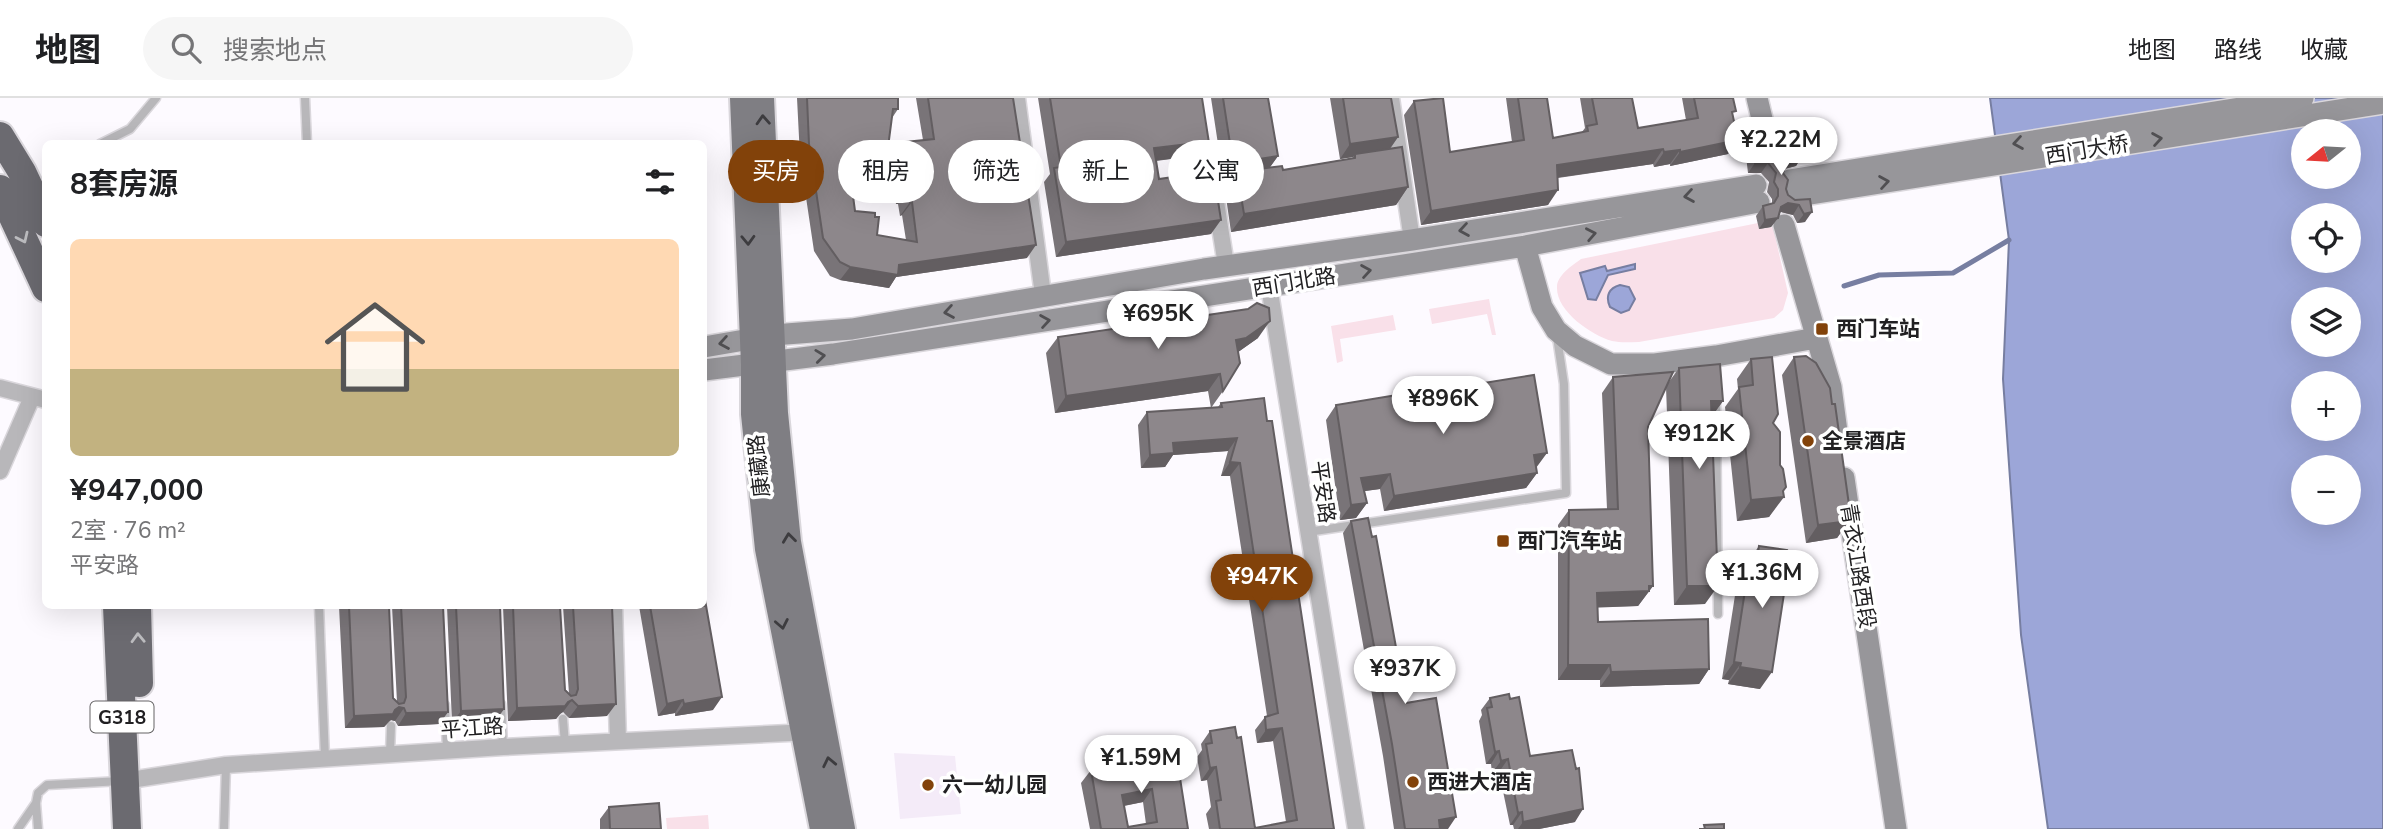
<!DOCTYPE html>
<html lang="zh">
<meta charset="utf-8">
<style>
body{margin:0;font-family:"Nunito Sans","Noto Sans SC",sans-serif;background:#f6f6f6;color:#202124;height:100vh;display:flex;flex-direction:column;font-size:26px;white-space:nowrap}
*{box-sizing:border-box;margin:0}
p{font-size:23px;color:#757577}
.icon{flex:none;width:38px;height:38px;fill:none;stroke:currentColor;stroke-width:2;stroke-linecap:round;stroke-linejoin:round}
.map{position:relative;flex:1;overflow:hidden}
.side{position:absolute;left:42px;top:42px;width:665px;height:469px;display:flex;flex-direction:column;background:#fff;border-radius:10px;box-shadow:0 7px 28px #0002}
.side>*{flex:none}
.guide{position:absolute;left:728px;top:42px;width:665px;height:63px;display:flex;gap:14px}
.needle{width:46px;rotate:252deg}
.controls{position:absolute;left:2291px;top:21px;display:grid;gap:14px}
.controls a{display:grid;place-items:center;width:70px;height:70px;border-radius:50%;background:#fff;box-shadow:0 7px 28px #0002;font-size:35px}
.price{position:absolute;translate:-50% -60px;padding:0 16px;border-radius:24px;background:#fff;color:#222;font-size:23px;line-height:46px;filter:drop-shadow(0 2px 4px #0008)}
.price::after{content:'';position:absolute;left:50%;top:42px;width:21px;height:16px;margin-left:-10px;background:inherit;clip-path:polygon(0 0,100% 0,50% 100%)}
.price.selected{background:#82420a;color:#fff}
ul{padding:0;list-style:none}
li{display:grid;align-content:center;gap:14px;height:371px;padding:0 28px}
li span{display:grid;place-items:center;height:217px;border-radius:10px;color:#555}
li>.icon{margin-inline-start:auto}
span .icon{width:126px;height:126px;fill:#fffc;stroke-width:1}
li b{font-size:30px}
h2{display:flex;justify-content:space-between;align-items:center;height:84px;padding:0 28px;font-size:30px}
.pill{padding:0 24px;border-radius:32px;background:#fff;box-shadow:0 7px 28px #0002;font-size:24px;line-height:63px}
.pill.selected{background:#82420a;color:#fff}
header{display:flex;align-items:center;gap:42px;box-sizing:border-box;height:98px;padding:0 35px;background:#fff;border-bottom:2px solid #e0e0e0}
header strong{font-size:33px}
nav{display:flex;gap:38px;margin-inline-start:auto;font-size:24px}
.search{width:490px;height:63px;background:#f6f6f6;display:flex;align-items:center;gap:18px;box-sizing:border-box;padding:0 24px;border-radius:38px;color:#757577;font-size:26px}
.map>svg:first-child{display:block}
.built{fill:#f4ebf8}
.green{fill:#f9e0e9}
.water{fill:#9ca6d8;stroke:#777ea1;stroke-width:2;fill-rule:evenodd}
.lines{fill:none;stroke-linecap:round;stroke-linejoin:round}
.stream{stroke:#777ea1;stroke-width:5}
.lane-casing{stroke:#dad7dc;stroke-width:11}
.street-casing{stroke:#dad7dc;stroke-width:19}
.secondary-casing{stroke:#dad7dc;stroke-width:24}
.primary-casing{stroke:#dad7dc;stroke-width:28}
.highway-casing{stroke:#dad7dc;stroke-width:32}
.lane{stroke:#b8b7ba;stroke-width:8}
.street{stroke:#b8b7ba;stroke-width:16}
.secondary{stroke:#97969a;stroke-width:21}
.primary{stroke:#7f7e83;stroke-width:24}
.highway{stroke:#6b6a70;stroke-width:28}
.wall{fill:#797478;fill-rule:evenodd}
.shaded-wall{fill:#635e61}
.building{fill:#8d878b;stroke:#635e61;stroke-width:2;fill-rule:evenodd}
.oneway{stroke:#3d3c3f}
.oneway2{stroke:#504f52}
.oneway3{stroke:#bcbcbf}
.poi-dot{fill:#82420a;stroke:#fff;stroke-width:2.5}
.labels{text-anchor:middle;stroke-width:7;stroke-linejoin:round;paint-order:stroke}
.shield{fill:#fff;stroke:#646364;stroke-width:2}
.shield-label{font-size:19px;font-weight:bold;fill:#212022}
.street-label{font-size:21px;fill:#212022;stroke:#fff}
.poi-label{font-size:21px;font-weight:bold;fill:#212022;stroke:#fff;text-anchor:start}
</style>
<header>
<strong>地图</strong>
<div class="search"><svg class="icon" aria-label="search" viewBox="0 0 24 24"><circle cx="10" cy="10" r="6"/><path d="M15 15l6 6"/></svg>搜索地点</div>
<nav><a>地图</a><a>路线</a><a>收藏</a></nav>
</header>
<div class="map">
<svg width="2383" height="731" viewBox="0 0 2383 731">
<rect width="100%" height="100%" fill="#fdfaff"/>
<path class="built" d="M894,655L955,658L961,716L900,721Z"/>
<path class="green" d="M1758,125L1759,131L1773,129L1788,195L1783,212L1774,220L1639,244C1630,244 1621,245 1612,243C1591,237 1556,213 1557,189C1557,177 1573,167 1581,161Z
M1489,201L1496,237H1492L1487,216L1432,226L1429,211Z
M1393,217L1396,232L1340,241L1343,263L1337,265L1331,228Z
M708,717L709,731H667L666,720Z"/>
<path class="water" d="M1990,0H2383V731H2048L2021,537L2003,281L2009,142ZM2303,33H2348V79H2303ZM2303,117H2348V163H2303ZM2303,201H2348V247H2303ZM2303,285H2348V331H2303ZM2303,369H2348V415H2303Z
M1635,166V171L1608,177L1596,202L1588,201L1580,175L1605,168L1607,173Z
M1620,187L1629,189L1635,201L1629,212L1621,215L1610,209C1605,198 1609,190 1620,187Z"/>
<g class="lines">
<path class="stream" d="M1844,188L1879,177L1953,175L2009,142"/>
<g class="lane-casing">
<path id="lane" d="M305,0L307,46
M100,46L130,31L156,0
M1213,87L1238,83
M1716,303L1718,516
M1308,434L1566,395L1564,286L1557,239
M319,508L325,660
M501,606L503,649
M445,607L447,653
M563,621L565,646
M390,656L391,628
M18,731L36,705
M38,731L36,705L38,695L47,687L121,683
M224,731L226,667"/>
</g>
<g class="street-casing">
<path id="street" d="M1017,0L1043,197
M1391,0L1412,142
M1216,104L1226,167
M1269,188L1356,731
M0,290L46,302
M0,373L32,299
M614,508L618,643
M124,683L226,667L503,649L810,634"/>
</g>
<g class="secondary-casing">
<path id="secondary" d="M1757,0L1770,54
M1789,82L2303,0
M1792,99L2383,5
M1784,127L1831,289L1837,334
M1525,148L1542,209L1556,232L1575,248L1611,266H1655L1716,258L1816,240
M704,249L773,237L852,231L1204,171L1412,142L1756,87
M704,272L833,256L1525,148L1759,104
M1844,380L1896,731"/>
</g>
<g class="primary-casing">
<path id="primary" d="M742,0L753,266V316L767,451L822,731
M762,0L776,315L789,444L843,731"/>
</g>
<g class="highway-casing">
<path id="highway" d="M0,38L22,74L46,125
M0,91L46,190
M117,508L127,731
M137,508L139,585"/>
</g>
<use href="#lane" class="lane"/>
<use href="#street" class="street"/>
<use href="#secondary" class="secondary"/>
<use href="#primary" class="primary"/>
<use href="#highway" class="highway"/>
</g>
<path class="wall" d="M797,0H898V11L892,20L887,58L896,45L923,42L916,0H1013L1027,160L896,179L889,190L840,182L830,178L814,153L800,59ZM887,59L896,106H898L900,118L902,117L906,142L877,137L875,119L855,113L853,95L875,93L884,80Z
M1038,0H1202L1211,136L1056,159L1044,84L1050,76ZM1186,59L1189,77L1159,81L1156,63Z
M1211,0H1268L1278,58L1269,70L1283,72L1352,60L1353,59L1340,61L1330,0H1391L1398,39L1390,51L1408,89L1396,107L1231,134L1225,92L1235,77L1223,79Z
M1506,0H1547L1553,40L1582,34L1585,30L1580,0H1632L1638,30L1686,22L1682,0H1733V17L1738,42L1728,56L1670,68V66L1654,69L1653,66L1558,80L1548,107L1421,127L1404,17L1414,3L1450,54L1512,44Z
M1790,42L1802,58L1796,68L1784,71L1783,75L1786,91L1788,97L1795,102L1810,101L1805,124L1797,125L1793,117L1781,114L1779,115L1778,120L1771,129L1759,131L1756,118L1763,108L1772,105V101L1767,94L1769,84L1761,75H1748L1746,58L1752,48L1779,57L1782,56L1783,52Z
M1058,239L1258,240L1238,254L1223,293L1211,310L1208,293L1055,315L1046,255Z
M1794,259L1849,407L1847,411L1849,423L1837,440L1806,445L1782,277Z
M1751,261L1773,325L1783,393L1769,419L1737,423L1725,309L1738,291L1737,281Z
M1679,270L1723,303L1711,319L1705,506L1674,507L1666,289L1648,329L1653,488L1638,508L1598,509V524L1709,571L1699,586L1600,589V582H1558V427L1569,412L1607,411L1602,295L1613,279L1666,288Z
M1415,294L1536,370L1537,375L1526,390L1384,413L1380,391L1364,393L1367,405L1356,420L1340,422L1326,322L1336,307Z
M1221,305L1267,323L1334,731H1209L1206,716L1211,709L1207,682L1201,683L1197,659L1202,652L1201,646L1210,633L1237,640L1255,730L1286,724L1273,643L1257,645L1255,632L1265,619L1267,618L1230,378H1221L1228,353L1173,357L1165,369L1141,370L1138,327L1147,314L1218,309Z
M1351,423L1406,605L1448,731H1394L1383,658L1343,435Z
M1759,448L1760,591L1728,586L1729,582L1722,581L1738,478Z
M339,508H389L393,600L397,604L392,508H443L448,614L439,626L398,628L395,623L391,622L384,629L345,630Z
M447,508H500L504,611L495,623L452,625Z
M503,508H560L565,592L569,596L563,508H612L607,618L569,620L563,614L560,616L556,621L508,623Z
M639,508H704L713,612L675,618V615L658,618Z
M1490,600L1510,601L1530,658L1575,724L1539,731H1514L1513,727H1510L1499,674L1492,675L1491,666H1486L1479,623L1482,617L1481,612Z
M1146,655L1173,662L1188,731H1090L1081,685L1091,672H1117L1137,669ZM1143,704L1146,726L1128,729L1124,708Z
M609,709L661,731H600V721Z"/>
<path class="shaded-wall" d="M1398,39L1388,53L1355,56L1353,59L1340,61L1350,46Z
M1738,42L1728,56L1670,68L1680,54Z
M1196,45L1186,59L1144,64L1154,50Z
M1663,51L1653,66L1547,81L1557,67Z
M1680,52L1670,66L1654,69L1664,54Z
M1278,58L1268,72L1237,74L1235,77L1223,79L1233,65Z
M1802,58L1796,68L1780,72L1787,63Z
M1755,65H1768L1761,75H1748Z
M884,80L875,93L842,97L851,83Z
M1408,89L1396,107L1231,134L1244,116Z
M908,92L898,106H896L906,93Z
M1558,92L1548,107L1421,127L1431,113Z
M910,104H912L902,117L900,118Z
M1788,105L1799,107L1793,117L1781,114L1774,118L1781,109Z
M1812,114L1805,124L1797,125L1804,116Z
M1778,120L1771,129L1759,131L1765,122Z
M1221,122L1211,136L1056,159L1066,144Z
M1036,147L1027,160L896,179L889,190L840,182L850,169L899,167Z
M1270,223L1258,240L1234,257L1236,242Z
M1220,276L1208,293L1055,315L1066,298Z
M1711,303H1723L1710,321Z
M1237,340L1228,353L1173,357L1165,369L1141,370L1150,357L1173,345Z
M1547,355L1536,370L1534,357Z
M1230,364L1240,365L1230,378H1221Z
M1537,375L1526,390L1384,413L1394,398Z
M1390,376L1380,391L1351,395L1361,380Z
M1784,399L1769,419L1737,423L1751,402Z
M1367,405L1356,420L1340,422L1351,407Z
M1849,407L1838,424L1849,423L1837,440L1806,445L1818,427L1847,408Z
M1649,488H1653L1638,508L1587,510L1597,495Z
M1687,488H1718L1705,506L1674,507Z
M1734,564L1741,565L1729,582L1722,581Z
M1568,567H1610L1600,582H1558Z
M1740,569L1772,574L1760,591L1728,586Z
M1709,571L1699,586L1600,589L1611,574Z
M722,599L713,612L675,618L684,606Z
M572,602L563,614L560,616L556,621L508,623L517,610L568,604Z
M683,602L675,615L658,618L667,606Z
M616,606L607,618L569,620L578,608Z
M399,609L404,610L395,623L391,622L389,623L384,629L345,630L354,618L395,612Z
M504,611L495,623L452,625L461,613Z
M448,614L439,626L398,628L406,615Z
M1282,630L1273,643L1257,645L1266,632Z
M1499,653L1491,666H1486L1495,654Z
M1508,661L1499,674L1492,675L1501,663Z
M1216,669L1207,682L1201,683L1210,670Z
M1152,691L1143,704L1112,710L1122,697Z
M1583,711L1575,724L1539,731H1518L1523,724Z
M1522,714L1513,727H1510L1518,715Z
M1456,719L1448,731H1433L1439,722Z"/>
<path class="building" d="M807,0H898V11H893L884,80L851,83L855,113L875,115V119H879L877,137L917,144L912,104H910L908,92L906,93L896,45L934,41L928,0H1013L1036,147L899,167L898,177L850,169L840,164L823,140L809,46Z
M1050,0H1202L1221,122L1066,144L1054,70L1061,69ZM1196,45L1201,75L1159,81L1154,50Z
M1223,0H1268L1278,58L1233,65Z
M1343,0H1391L1398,39L1350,46Z
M1443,0L1450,54L1524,42L1518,0H1547L1553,40L1588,33L1587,28L1597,26L1592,0H1632L1638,30L1698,20L1694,0H1733L1736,13L1732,14L1738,42L1680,54V52L1664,54L1663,51L1557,67L1558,92L1431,113L1414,3Z
M1800,41L1802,58L1787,63L1783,75L1788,82L1786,91L1788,97L1795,102L1810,101L1812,114L1804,116L1799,107L1788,105L1781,109L1778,120L1765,122L1763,108L1774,105L1778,98V91L1774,84L1776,75L1768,65H1755L1752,48L1764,46L1768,54L1779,57L1786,53L1790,42Z
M1402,49L1408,89L1244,116L1237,74L1282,68L1283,72L1355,60V56Z
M1257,205L1269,210L1270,223L1246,240L1236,242L1240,265L1223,293L1220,276L1066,298L1058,239L1248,211Z
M1806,258L1816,265L1830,290L1832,306H1835L1849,407L1847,408L1849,423L1818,427L1794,259Z
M1772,259L1778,316L1773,325L1780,334V367L1783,371L1786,389L1783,393L1784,399L1751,402L1739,289L1753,287L1751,261Z
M1720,266L1723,303H1711L1718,488H1687L1679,270Z
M1673,274L1648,329L1653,488H1649V493L1597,495L1598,524L1708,521L1709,571L1611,574L1610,567H1568L1569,412L1618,411L1613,279Z
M1534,277L1547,355L1534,357L1537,375L1394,398L1390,376L1361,380L1367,405L1351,407L1336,307L1415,294L1426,284L1434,281L1452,284L1459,289Z
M1264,300L1267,323H1272L1334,731H1220L1216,703L1221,702L1216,669L1210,670L1206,646L1212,645L1210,633L1235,629L1237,640L1241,639L1255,730L1297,722L1282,630L1266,632L1265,619L1278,615L1240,365L1230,364L1237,340L1173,345L1174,355L1150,357L1147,314L1222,309L1221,305Z
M1368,420L1372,439L1376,438L1406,605L1436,600L1456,719L1439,722L1440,731H1405L1392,646L1351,423Z
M1759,448L1787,452L1785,462L1789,463L1772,574L1740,569L1741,565L1734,564L1750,460L1757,461Z
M704,496L722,599L684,606L683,602L667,606L650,508H704Z
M349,508H389L393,600L399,606L404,605L406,599L401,508H443L448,614L406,615L404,610L399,609L395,612L393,616L354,618Z
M456,508H500L504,611L461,613Z
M513,508H560L565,592L571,598L576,597L578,591L573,508H612L616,606L578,608L572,602L568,604L565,608L517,610Z
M1509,596L1510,601L1519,599L1530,658L1572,652L1576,671L1579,670L1583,711L1523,724L1522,714L1518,715L1508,661L1501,663L1499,653L1495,654L1487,610L1492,609L1490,600Z
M1171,651L1173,662L1177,661L1188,731H1101L1091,672L1116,668L1117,672L1148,667L1146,655ZM1152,691L1157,724L1128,729L1122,697Z
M659,705L661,731H610L609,709Z
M1724,726V731H1699H1705L1704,727Z"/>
<defs><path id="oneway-chevron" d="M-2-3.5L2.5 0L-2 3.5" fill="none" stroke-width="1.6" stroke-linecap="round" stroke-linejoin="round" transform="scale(1.75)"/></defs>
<g class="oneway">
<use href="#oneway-chevron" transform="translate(763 22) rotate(-93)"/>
<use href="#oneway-chevron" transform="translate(748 142) rotate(88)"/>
<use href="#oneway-chevron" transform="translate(789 440) rotate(-97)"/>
<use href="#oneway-chevron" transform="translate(782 526) rotate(79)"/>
<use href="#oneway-chevron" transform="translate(829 664) rotate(-102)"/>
</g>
<g class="oneway2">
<use href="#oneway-chevron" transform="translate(2157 41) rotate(-9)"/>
<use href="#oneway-chevron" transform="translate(2018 45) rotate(171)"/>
<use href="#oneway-chevron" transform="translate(1884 84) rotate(-9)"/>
<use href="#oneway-chevron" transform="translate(1689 98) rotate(171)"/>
<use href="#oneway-chevron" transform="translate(1464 132) rotate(171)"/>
<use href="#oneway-chevron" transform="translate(1591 136) rotate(-11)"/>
<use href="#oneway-chevron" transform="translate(1366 173) rotate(-9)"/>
<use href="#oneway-chevron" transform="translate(949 214) rotate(170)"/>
<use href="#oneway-chevron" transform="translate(1045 223) rotate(-9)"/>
<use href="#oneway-chevron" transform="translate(724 245) rotate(170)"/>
<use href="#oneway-chevron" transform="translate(820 258) rotate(-7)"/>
</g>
<g class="oneway3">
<use href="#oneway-chevron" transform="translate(23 140) rotate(65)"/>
<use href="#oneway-chevron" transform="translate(138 540) rotate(-92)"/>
</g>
<g class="poi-dot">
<rect x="1815" y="224" width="14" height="14" rx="3.5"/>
<circle cx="1808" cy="343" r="7"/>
<rect x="1496" y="436" width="14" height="14" rx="3.5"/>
<circle cx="1413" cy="684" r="7"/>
<circle cx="928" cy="687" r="7"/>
</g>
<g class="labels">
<rect class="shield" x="90.5" y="603.5" width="63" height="31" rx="5"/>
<g class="shield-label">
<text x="122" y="626">G318</text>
</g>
<g class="street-label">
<text transform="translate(2087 52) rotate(-9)" y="7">西门大桥</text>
<text transform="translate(1294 184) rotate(-9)" y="7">西门北路</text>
<text transform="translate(759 368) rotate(-96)" y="7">康藏路</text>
<text transform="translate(1323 394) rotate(82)" y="7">平安路</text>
<text transform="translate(1858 468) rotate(81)" y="7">青衣江路西段</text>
<text transform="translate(472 630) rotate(-4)" y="7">平江路</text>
</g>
<g class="poi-label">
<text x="1836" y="238">西门车站</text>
<text x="1822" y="350">全景酒店</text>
<text x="1517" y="450">西门汽车站</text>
<text x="1427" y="691">西进大酒店</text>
<text x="942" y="694">六一幼儿园</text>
</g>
</g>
</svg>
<div class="controls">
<a><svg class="needle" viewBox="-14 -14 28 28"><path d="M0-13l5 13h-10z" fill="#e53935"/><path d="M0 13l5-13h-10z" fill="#757577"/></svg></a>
<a><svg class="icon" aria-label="locate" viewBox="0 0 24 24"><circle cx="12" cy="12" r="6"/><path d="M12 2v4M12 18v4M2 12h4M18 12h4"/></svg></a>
<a><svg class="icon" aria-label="layers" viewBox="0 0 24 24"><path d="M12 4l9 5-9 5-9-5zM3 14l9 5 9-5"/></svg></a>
<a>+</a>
<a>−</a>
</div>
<b class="price" style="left:1781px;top:79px">¥2.22M</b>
<b class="price" style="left:1158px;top:253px">¥695K</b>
<b class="price" style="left:1443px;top:338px">¥896K</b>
<b class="price" style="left:1699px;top:373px">¥912K</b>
<b class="price" style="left:1762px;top:512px">¥1.36M</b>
<b class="price selected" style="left:1262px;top:516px">¥947K</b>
<b class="price" style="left:1405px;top:608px">¥937K</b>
<b class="price" style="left:1141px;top:697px">¥1.59M</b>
<div class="guide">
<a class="pill selected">买房</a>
<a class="pill">租房</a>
<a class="pill">筛选</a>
<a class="pill">新上</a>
<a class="pill">公寓</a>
</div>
<section class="side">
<h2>8套房源<svg class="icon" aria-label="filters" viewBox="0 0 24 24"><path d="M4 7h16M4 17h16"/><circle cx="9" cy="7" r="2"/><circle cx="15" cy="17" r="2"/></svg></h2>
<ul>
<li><span style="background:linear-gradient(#ffd9b3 60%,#c2b280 0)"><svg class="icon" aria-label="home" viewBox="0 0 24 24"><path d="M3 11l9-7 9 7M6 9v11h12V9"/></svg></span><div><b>¥947,000</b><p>2室 · 76 m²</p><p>平安路</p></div></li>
</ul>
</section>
</div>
